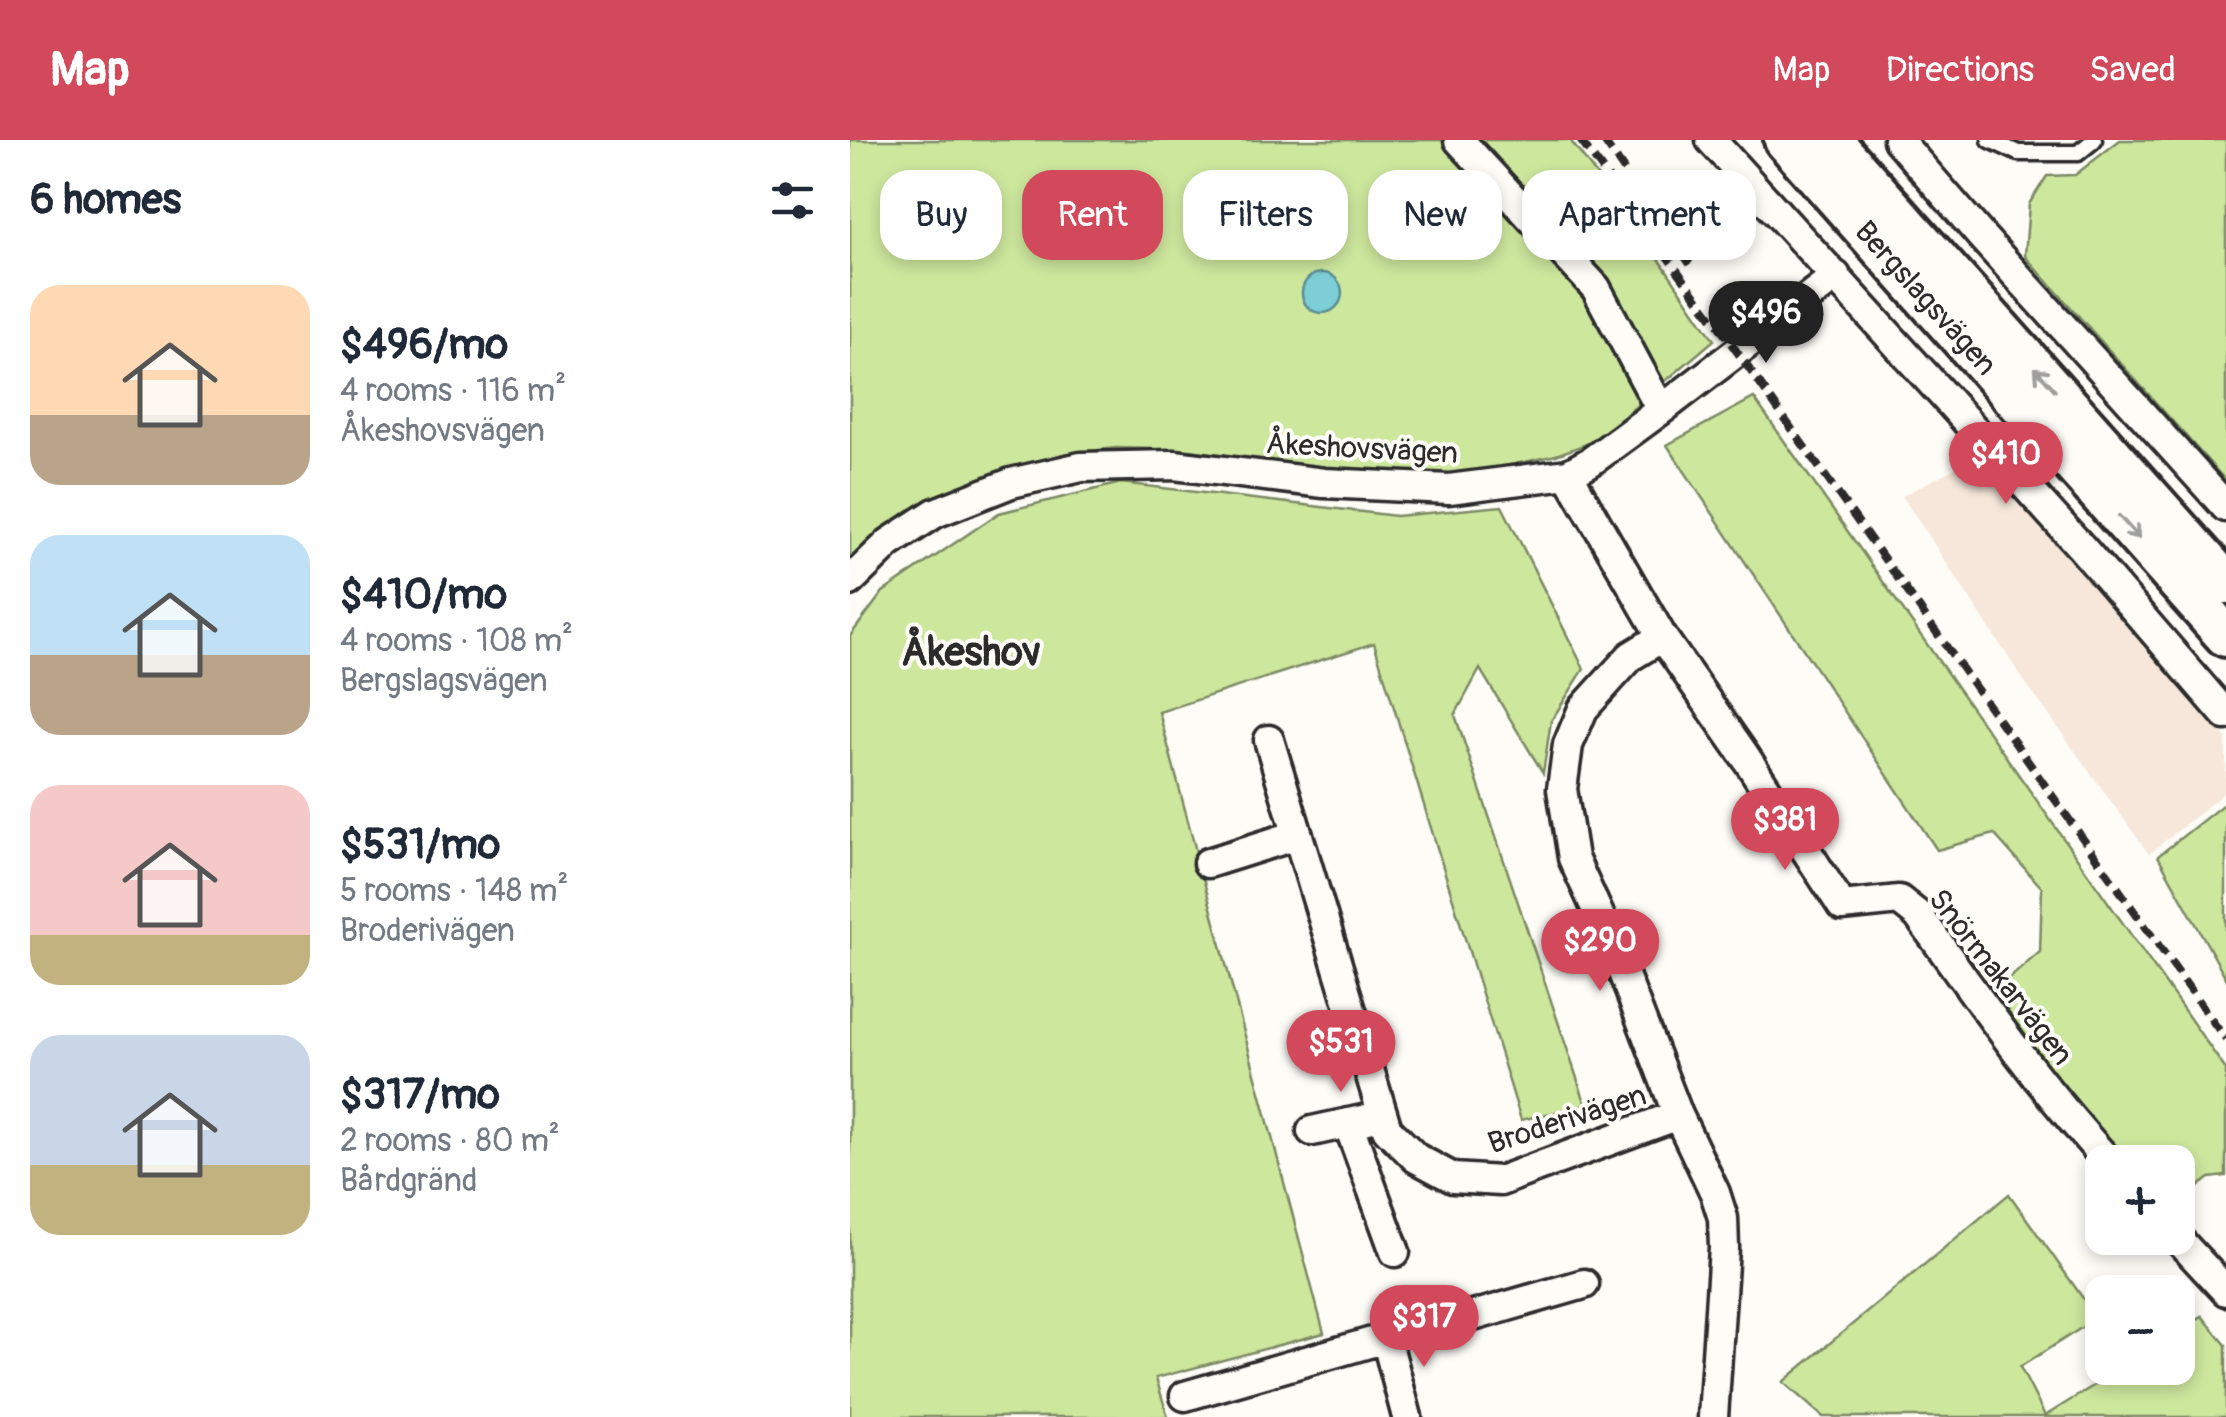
<!DOCTYPE html>
<meta charset="utf-8">
<style>
body{margin:0;font-family:Pangolin,sans-serif;background:#f6f6f7;color:#1f2937;height:100vh;display:flex;flex-direction:column;font-size:38px;white-space:nowrap}
*{box-sizing:border-box;margin:0}
p{font-size:32px;color:#747a83}
.icon{flex:none;width:55px;height:55px;fill:none;stroke:currentColor;stroke-width:2;stroke-linecap:round;stroke-linejoin:round}
.map{position:relative;flex:1;overflow:hidden}
.panel{display:flex;flex-direction:column;background:#fff;width:850px}
.panel>*{flex:none}
.hud{position:absolute;left:30px;top:30px;width:950px;height:90px;display:flex;gap:20px}
.tools{position:absolute;left:1235px;top:1005px;display:grid;gap:20px}
.tools a{display:grid;place-items:center;width:110px;height:110px;border-radius:20px;background:#fff;box-shadow:0 5px 15px #0003;font-size:50px}
.price{position:absolute;translate:-50% -85px;padding:0 22px;border-radius:35px;background:#d1495b;color:#fff;font-size:32px;line-height:65px;filter:drop-shadow(0 2px 5px #0008)}
.price::after{content:'';position:absolute;left:50%;top:60px;width:30px;height:22px;margin-left:-15px;background:inherit;clip-path:polygon(0 0,100% 0,50% 100%)}
.price.active{background:#222;color:#fff}
ul{padding:0;list-style:none}
li{display:flex;align-items:center;gap:30px;height:250px;padding:0 30px}
li span{display:grid;place-items:center;flex:none;width:280px;height:200px;border-radius:30px;color:#555}
li>.icon{margin-inline-start:auto}
span .icon{width:120px;height:120px;fill:#fffc;stroke-width:1}
li b{font-size:42px}
h2{display:flex;justify-content:space-between;align-items:center;height:120px;padding:0 30px;font-size:42px}
.chip{padding:0 35px;border-radius:30px;background:#fff;box-shadow:0 5px 15px #0003;font-size:35px;line-height:90px}
.chip.active{background:#d1495b;color:#fff}
header{display:flex;align-items:center;gap:60px;box-sizing:border-box;height:140px;padding:0 50px;background:#d1495b;color:#fff}
header strong{font-size:48px}
nav{display:flex;gap:55px;margin-inline-start:auto;font-size:35px}
main{display:flex;flex:1;min-height:0}
.map>svg:first-child{display:block}
.built{fill:#f6e7da}
.green{fill:#cde79d;stroke:#7c8964;stroke-width:2.5}
.water{fill:#7dced6;stroke:#5c8d92;stroke-width:2.5}
.lines{fill:none;stroke-linecap:round;stroke-linejoin:round}
.lane-casing{stroke:#2b2b2b;stroke-width:21}
.street-casing{stroke:#2b2b2b;stroke-width:35}
.secondary-casing{stroke:#2b2b2b;stroke-width:48}
.lane{stroke:#fdfcf7;stroke-width:14}
.street{stroke:#fdfcf7;stroke-width:28}
.secondary{stroke:#fdfcf7;stroke-width:40}
.rail{stroke:#2b2b2b;stroke-width:8;stroke-dasharray:15 8;stroke-linecap:butt}
.oneway{stroke:#9e9e9b}
.labels{text-anchor:middle;stroke-width:8;stroke-linejoin:round;paint-order:stroke}
.street-label{font-size:30px;fill:#2b2b2b;stroke:#fdfcf7}
.district-label{font-size:40px;font-weight:bold;fill:#2b2b2b;stroke:#fdfcf7}
</style>
<header>
<strong>Map</strong>
<nav><a>Map</a><a>Directions</a><a>Saved</a></nav>
</header>
<main>
<section class="panel">
<h2>6 homes<svg class="icon" aria-label="filters" viewBox="0 0 24 24"><path d="M4 7h16M4 17h16"/><circle cx="9" cy="7" r="2"/><circle cx="15" cy="17" r="2"/></svg></h2>
<ul>
<li><span style="background:linear-gradient(#ffd9b3 65%,#b9a48a 0)"><svg class="icon" aria-label="home" viewBox="0 0 24 24"><path d="M3 11l9-7 9 7M6 9v11h12V9"/></svg></span><div><b>$496/mo</b><p>4 rooms · 116 m²</p><p>Åkeshovsvägen</p></div></li>
<li><span style="background:linear-gradient(#bfe0f5 60%,#b9a48a 0)"><svg class="icon" aria-label="home" viewBox="0 0 24 24"><path d="M3 11l9-7 9 7M6 9v11h12V9"/></svg></span><div><b>$410/mo</b><p>4 rooms · 108 m²</p><p>Bergslagsvägen</p></div></li>
<li><span style="background:linear-gradient(#f6c9c9 75%,#c2b280 0)"><svg class="icon" aria-label="home" viewBox="0 0 24 24"><path d="M3 11l9-7 9 7M6 9v11h12V9"/></svg></span><div><b>$531/mo</b><p>5 rooms · 148 m²</p><p>Broderivägen</p></div></li>
<li><span style="background:linear-gradient(#c9d6e8 65%,#c2b280 0)"><svg class="icon" aria-label="home" viewBox="0 0 24 24"><path d="M3 11l9-7 9 7M6 9v11h12V9"/></svg></span><div><b>$317/mo</b><p>2 rooms · 80 m²</p><p>Bårdgränd</p></div></li>
</ul>
</section>
<div class="map">
<svg width="1376" height="1277" viewBox="0 0 1376 1277">
<rect width="100%" height="100%" fill="#fdfcf7"/>
<filter id="ink" filterUnits="userSpaceOnUse"><feTurbulence type="fractalNoise" baseFrequency=".01" numOctaves="2"/><feDisplacementMap in="SourceGraphic" scale="20" xChannelSelector="R" yChannelSelector="G"/><feConvolveMatrix kernelMatrix="1 2 1 2 8 2 1 2 1" color-interpolation-filters="sRGB"/></filter>
<g filter="url(#ink)">
<path class="built" d="M1128,316L1270,469L1376,598V651L1299,714L1175,542L1052,356Z"/>
<path class="green" d="M0,0H720L803,110L864,200L745,301L706,315L629,332L536,336L340,310L266,308L212,314L58,370L0,419Z
M1270,0H1376V341L1175,116L1179,64L1197,36L1225,35Z
M904,258L1376,930V1036L1360,1038L1328,1062V1022H1279L1227,972L1140,855L1190,812L1192,748L1144,694L1087,710L817,305Z
M271,343L546,376L652,366L734,529L701,581L693,633L630,529L605,575L736,965L671,980L524,503L309,572L474,1193L306,1238L318,1277H0V496L33,452L149,373Z
M1376,662V838L1308,716Z
M1159,1054L1247,1178L1170,1227L1195,1276L1272,1228H1328V1192L1352,1176L1376,1205V1277H973L933,1242Z"/>
<path class="water" d="M452 153a20 20 0 1 1 40 0a20 20 0 1 1-40 0Z"/>
<g class="lines">
<g class="lane-casing">
<path id="lane" d="M1140,0L1168,13H1228L1244,0"/>
</g>
<g class="street-casing">
<path id="street" d="M609,0L746,148L811,270
M861,0L1232,408L1376,575
M1048,0L1132,97L1376,367
M718,334L812,497L895,616L992,766L1049,760L1068,775C1129,860 1188,945 1259,1022
M0,441L39,403L85,373L161,343L231,327L324,325L474,343L599,349L718,334L740,322L811,270L986,136
M812,497L781,516L733,569L718,605L712,649L723,718L760,799L828,975L865,1053L873,1078L874,1108L863,1277
M419,600L537,989L566,1018L603,1038L650,1041L828,975
M358,723L447,695
M498,983L545,1112
M462,991L517,979
M1327,1098L1376,1151
M578,1189L734,1144
M335,1256L536,1198L557,1277"/>
</g>
<g class="secondary-casing">
<path id="secondary" d="M935,0L1376,496
M981,0L1376,443"/>
</g>
<use href="#lane" class="lane"/>
<use href="#street" class="street"/>
<use href="#secondary" class="secondary"/>
<path class="rail" d="M730,0L868,185L1376,900
M753,0L840,124"/>
</g>
<defs><path id="oneway-shaft" d="M-6 0H5M1.5-3L5.5 0L1.5 3" fill="none" stroke-width="1.6" stroke-linecap="round" stroke-linejoin="round" transform="scale(2.5)"/></defs>
<g class="oneway">
<use href="#oneway-shaft" transform="translate(1195 239) rotate(-132)"/>
<use href="#oneway-shaft" transform="translate(1279 387) rotate(48)"/>
</g>
</g>
<g class="labels">
<g class="street-label">
<text transform="translate(1076 158) rotate(48)" y="10">Bergslagsvägen</text>
<text transform="translate(512 308) rotate(3)" y="10">Åkeshovsvägen</text>
<text transform="translate(1151 837) rotate(52)" y="10">Snörmakarvägen</text>
<text transform="translate(717 979) rotate(-18)" y="10">Broderivägen</text>
</g>
<g class="district-label">
<text x="121" y="525">Åkeshov</text>
</g>
</g>
</svg>
<div class="tools">
<a>+</a>
<a>−</a>
</div>
<b class="price active" style="left:916px;top:226px">$496</b>
<b class="price" style="left:1156px;top:367px">$410</b>
<b class="price" style="left:935px;top:733px">$381</b>
<b class="price" style="left:750px;top:854px">$290</b>
<b class="price" style="left:491px;top:955px">$531</b>
<b class="price" style="left:574px;top:1230px">$317</b>
<div class="hud">
<a class="chip">Buy</a>
<a class="chip active">Rent</a>
<a class="chip">Filters</a>
<a class="chip">New</a>
<a class="chip">Apartment</a>
</div>
</div>
</main>
